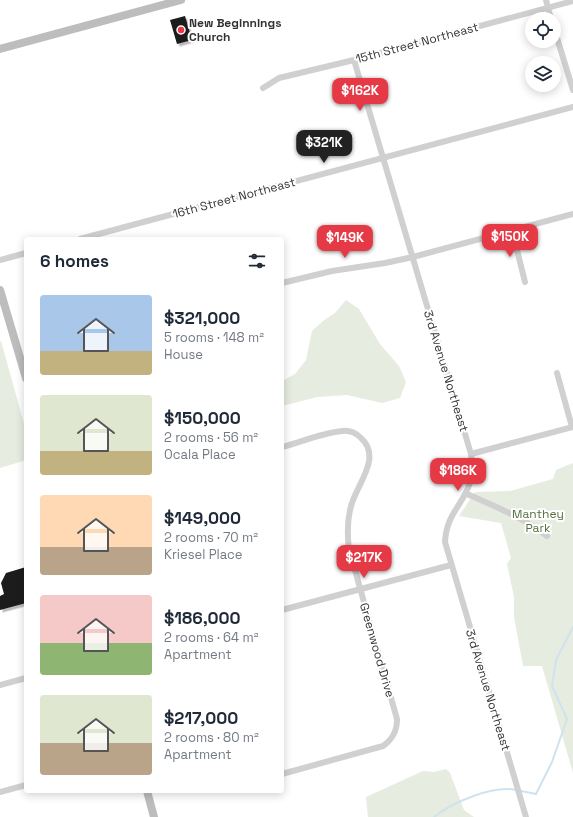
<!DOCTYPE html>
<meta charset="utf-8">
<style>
body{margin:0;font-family:"Space Grotesk",sans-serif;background:#f2f2f3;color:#1f2937;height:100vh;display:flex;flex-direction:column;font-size:15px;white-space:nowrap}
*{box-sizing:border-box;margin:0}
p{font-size:13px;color:#747a83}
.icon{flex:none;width:22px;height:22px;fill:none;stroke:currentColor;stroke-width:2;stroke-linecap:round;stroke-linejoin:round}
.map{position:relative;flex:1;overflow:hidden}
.side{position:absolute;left:24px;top:237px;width:260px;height:556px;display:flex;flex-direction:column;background:#fff;border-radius:4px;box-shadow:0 2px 10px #0003}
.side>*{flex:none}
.buttons{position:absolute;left:525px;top:12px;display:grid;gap:8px}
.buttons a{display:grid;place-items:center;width:36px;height:36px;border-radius:50%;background:#fff;box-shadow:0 2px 10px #0003;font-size:20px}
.price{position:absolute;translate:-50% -34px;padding:0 9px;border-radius:8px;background:#e63946;color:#fff;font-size:13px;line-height:26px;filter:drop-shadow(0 1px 2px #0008)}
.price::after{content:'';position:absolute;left:50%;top:24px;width:12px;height:9px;margin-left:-6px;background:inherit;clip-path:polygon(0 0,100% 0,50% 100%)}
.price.active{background:#222;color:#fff}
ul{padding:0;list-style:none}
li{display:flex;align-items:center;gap:12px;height:100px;padding:0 16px}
li span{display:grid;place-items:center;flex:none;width:112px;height:80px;border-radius:4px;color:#555}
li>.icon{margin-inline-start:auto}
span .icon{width:48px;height:48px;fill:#fffc;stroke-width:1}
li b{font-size:17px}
h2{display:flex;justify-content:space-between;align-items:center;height:48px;padding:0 16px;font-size:17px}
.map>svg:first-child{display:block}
.green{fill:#e6ecdf}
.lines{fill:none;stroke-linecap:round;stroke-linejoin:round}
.stream{stroke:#cfe2ee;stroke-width:2}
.building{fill:#1a1a1a;filter:url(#shadow)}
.street{stroke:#d0d0d0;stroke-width:6}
.secondary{stroke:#bdbdbd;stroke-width:8}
.poi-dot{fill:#e63946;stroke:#fff;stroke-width:1.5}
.labels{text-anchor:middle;stroke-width:4;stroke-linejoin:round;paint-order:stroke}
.poi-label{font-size:12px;font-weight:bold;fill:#333;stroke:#fff;text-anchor:start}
.street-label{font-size:12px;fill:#333;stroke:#fff}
.park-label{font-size:12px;fill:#56703f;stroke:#fff}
</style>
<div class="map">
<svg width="573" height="817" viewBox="0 0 573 817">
<defs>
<filter id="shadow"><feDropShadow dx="2.5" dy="2.5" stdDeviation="0" flood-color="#0004"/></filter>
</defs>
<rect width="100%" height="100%" fill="#fff"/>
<path class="green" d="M346,300L359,309L380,344L399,366L406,382L400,398L382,403L347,395L317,397L282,406V381L295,374L306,360L312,331L323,321L335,313Z
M1,341L26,431V460L0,468V342Z
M573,463V773L542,666H523L514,617V597L507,564L511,558L501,523L459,516L475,492L510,491L553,479L556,470Z
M446,769L450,773L464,810L474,817H368L366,797L423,771L434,772Z"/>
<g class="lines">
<path class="stream" d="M521,791L536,794L552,762L567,719L552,686L556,660L573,627
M434,817C453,802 493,785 516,790"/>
</g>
<path class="building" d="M185,16L192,40L177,44L170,20Z
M26,567V603L0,610V596L4,594L1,583L6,573Z"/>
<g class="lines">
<path class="street" d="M546,0L551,19
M554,28L573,90
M354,60L471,454C478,500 447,503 445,542L526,817
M263,88L279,78L354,60L573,1
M512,230L525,282
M80,239L573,107
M0,260L26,253
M282,283L332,271L385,263L413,257L573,214
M557,373L572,427
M282,447C301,442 322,433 342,431C349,430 356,433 361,438C382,457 358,483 352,503C347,518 347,533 349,549L397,719C397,731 393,739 383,746L282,774
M471,454L573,427
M467,494C495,506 523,518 547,536
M282,610L451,565
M0,685L26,678
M0,792L26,785"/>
<path class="secondary" d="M0,49L181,0
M0,290L26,378
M147,791L154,817"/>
</g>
<circle class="poi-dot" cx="181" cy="30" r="4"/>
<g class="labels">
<g class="poi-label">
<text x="189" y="27">New Beginnings<tspan x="189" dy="14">Church</tspan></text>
</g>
<g class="street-label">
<text transform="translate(417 43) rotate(-15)" y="4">15th Street Northeast</text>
<text transform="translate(234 198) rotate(-15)" y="4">16th Street Northeast</text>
<text transform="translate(446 371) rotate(73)" y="4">3rd Avenue Northeast</text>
<text transform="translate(377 650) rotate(74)" y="4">Greenwood Drive</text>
<text transform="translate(488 690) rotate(73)" y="4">3rd Avenue Northeast</text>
</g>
<g class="park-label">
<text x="538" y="518">Manthey<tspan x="538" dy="14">Park</tspan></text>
</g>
</g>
</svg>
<div class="buttons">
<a><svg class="icon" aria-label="locate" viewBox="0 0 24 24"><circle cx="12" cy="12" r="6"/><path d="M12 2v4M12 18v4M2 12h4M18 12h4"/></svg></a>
<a><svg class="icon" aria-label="layers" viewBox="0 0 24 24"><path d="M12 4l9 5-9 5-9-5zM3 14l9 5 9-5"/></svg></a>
</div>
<b class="price" style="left:360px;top:112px">$162K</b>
<b class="price active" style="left:324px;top:164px">$321K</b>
<b class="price" style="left:510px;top:258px">$150K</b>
<b class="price" style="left:345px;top:259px">$149K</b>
<b class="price" style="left:458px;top:492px">$186K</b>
<b class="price" style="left:364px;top:579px">$217K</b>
<section class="side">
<h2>6 homes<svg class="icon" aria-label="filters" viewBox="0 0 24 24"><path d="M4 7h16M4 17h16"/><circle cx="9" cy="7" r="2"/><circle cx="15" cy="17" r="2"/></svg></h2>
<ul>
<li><span style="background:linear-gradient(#a9c7e8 70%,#c2b280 0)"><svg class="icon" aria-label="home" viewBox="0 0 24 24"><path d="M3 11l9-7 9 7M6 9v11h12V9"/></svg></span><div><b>$321,000</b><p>5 rooms · 148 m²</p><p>House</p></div></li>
<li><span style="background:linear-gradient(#dfe7d0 70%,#c2b280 0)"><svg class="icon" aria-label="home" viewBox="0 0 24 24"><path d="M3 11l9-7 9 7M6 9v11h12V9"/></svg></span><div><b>$150,000</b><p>2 rooms · 56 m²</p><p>Ocala Place</p></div></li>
<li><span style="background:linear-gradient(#ffd9b3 65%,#b9a48a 0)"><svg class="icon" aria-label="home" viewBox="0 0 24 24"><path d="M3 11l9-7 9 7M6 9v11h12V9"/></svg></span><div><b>$149,000</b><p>2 rooms · 70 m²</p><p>Kriesel Place</p></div></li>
<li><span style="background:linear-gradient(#f6c9c9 60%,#8fb573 0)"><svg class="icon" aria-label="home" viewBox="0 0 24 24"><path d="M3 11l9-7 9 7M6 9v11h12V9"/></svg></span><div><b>$186,000</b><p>2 rooms · 64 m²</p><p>Apartment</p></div></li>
<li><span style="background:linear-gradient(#dfe7d0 60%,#b9a48a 0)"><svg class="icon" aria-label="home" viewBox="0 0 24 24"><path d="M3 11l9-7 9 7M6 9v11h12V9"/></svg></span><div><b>$217,000</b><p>2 rooms · 80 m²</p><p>Apartment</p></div></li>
</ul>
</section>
</div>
